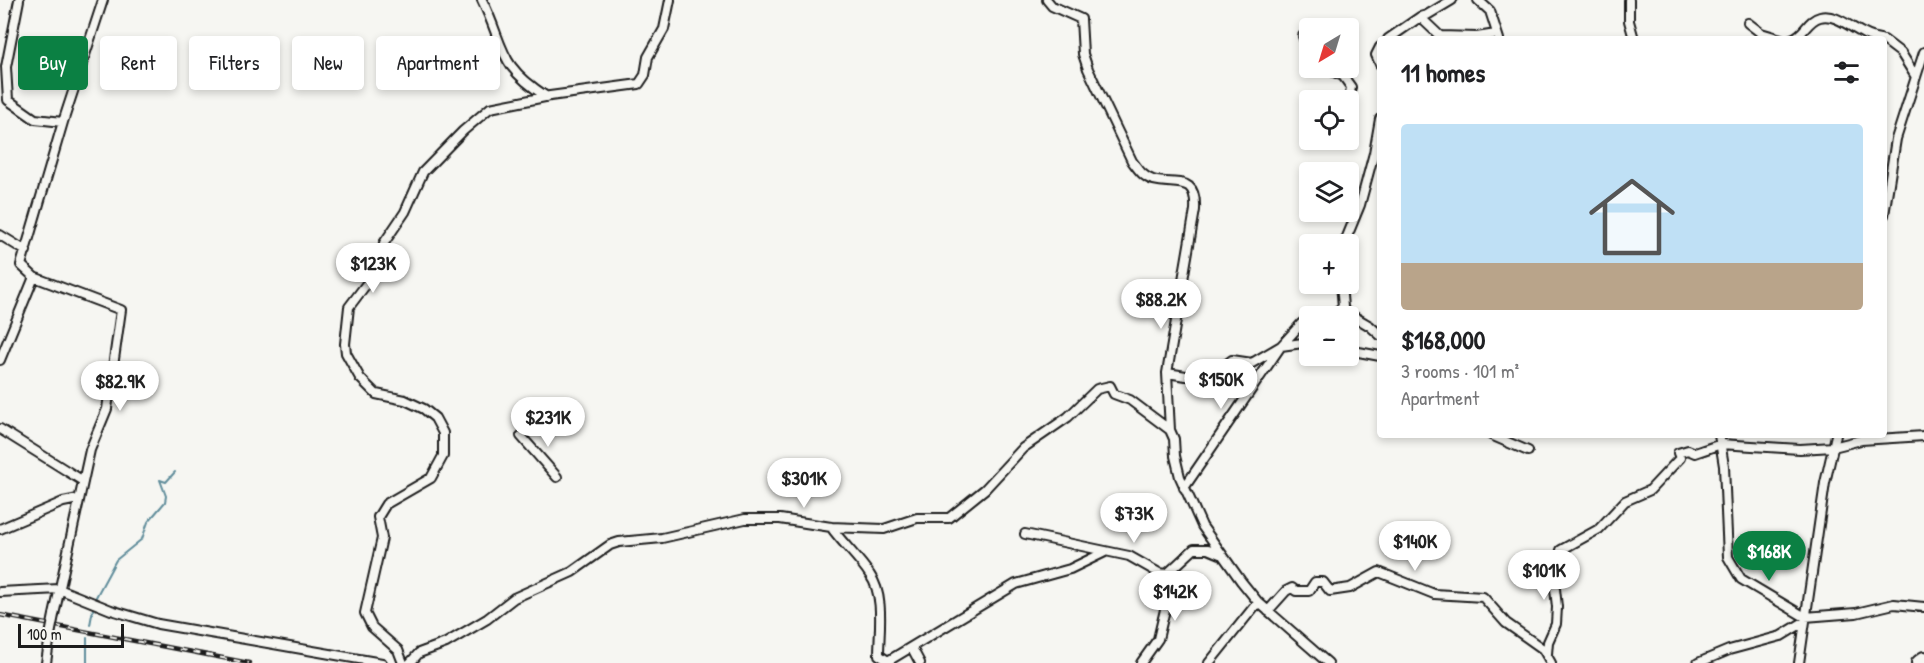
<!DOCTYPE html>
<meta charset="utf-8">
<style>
body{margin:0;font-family:"Patrick Hand",sans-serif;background:#f6f6f6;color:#202124;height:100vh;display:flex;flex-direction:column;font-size:22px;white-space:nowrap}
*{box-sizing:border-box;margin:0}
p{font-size:20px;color:#757577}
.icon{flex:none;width:33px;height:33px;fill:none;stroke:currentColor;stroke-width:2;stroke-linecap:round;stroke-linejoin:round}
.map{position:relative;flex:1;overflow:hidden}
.drawer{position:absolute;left:1377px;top:36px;width:510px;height:402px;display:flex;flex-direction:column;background:#fff;border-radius:6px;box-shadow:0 3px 9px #0003}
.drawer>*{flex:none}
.guide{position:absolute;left:18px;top:36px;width:570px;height:54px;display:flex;gap:12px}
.needle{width:39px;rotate:218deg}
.tools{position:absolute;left:1299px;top:18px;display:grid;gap:12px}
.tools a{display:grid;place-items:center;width:60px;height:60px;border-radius:6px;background:#fff;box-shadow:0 3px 9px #0003;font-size:30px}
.scale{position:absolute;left:18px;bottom:15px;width:106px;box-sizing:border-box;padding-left:6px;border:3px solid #1c1c1c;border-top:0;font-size:16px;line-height:21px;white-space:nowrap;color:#1c1c1c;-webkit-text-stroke:4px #f6f6f2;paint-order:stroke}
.price{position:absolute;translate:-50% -51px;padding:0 14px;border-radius:21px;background:#fff;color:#222;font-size:20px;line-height:39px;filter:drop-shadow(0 2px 3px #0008)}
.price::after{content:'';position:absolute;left:50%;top:36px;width:18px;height:14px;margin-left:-9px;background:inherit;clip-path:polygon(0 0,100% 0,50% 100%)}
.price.active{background:#0b8043;color:#fff}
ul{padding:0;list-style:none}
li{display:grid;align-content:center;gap:12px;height:318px;padding:0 24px}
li+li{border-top:2px solid #e0e0e0}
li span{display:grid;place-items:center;height:186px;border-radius:6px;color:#555}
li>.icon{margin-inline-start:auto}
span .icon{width:108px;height:108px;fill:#fffc;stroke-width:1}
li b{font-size:26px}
h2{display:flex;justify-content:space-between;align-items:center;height:72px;padding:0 24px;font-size:26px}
.chip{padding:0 21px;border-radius:6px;background:#fff;box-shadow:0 3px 9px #0003;font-size:21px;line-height:54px}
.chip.active{background:#0b8043;color:#fff}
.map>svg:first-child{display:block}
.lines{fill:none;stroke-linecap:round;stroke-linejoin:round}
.stream{stroke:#618d9b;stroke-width:2}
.minor-casing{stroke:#1c1c1c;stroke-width:12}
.trunk-casing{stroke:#1c1c1c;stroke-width:18}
.minor{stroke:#f6f6f2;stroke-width:8}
.trunk{stroke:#f6f6f2;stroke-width:14}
.rail-casing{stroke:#1c1c1c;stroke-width:4.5}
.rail{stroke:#f6f6f2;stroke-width:2;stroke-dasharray:7;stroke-linecap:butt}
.minor-bridge-casing{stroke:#1c1c1c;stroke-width:12;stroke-linecap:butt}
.minor-bridge{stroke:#f6f6f2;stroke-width:8}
</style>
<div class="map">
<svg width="1924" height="663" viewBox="0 0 1924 663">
<rect width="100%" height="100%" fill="#f6f6f2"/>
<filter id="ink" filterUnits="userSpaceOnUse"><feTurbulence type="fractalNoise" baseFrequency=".0167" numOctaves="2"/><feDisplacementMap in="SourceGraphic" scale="12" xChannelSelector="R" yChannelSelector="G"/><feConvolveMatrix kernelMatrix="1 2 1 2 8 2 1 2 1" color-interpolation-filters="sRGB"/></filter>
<g filter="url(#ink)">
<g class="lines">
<path class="stream" d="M96,597L116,560L142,539L148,522L165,502L166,496L160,480L166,482L175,472
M90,625L93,609
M87,638V663"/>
<g class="minor-casing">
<path id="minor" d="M19,0L6,67L8,100L35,119L63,122
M482,0C506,49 496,64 547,97
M1047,0L1052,6L1081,19L1083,54L1088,69L1132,161C1138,169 1143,177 1153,180C1176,186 1197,174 1195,210L1167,373L1170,430L1174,439L1175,456L1180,477L1202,526L1241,581L1258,602L1328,663
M1478,0L1490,11L1499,39
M1629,0V21L1634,39
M1420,17L1427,15L1452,0
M1748,23L1761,33L1781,39
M1303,36L1310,55
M1388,39L1420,17L1440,36L1477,37L1496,34
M1791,39C1804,36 1807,20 1820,17C1840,12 1858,37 1880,39
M1884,40L1901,53L1916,77
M1380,47L1376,55L1380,64
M1325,68L1343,76L1351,87L1348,106
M1312,143L1317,140
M1884,215L1896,139L1924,52
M0,235L26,251
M1344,244L1360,205L1374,153L1380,119
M34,277L121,310L107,409L90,450L54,615
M1341,309L1370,326L1380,335
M1330,316L1343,307L1341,284
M1348,350L1380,356
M0,360L34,277L21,265L63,122L103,0
M1167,373L1186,376L1212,375L1232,360L1252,363L1281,346L1310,342
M0,429L83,481
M1491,435L1528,451
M1719,435L1724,466L1728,557L1741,579L1805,617L1856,613L1894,604L1924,607
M521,436L557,477
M1184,488L1281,346L1302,323L1310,326
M831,527C843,544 859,558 870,575C885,596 879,631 879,655L888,661L1016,584L1070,569L1105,552
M0,529L63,502L78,499
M1025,534L1129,556L1159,573L1167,574L1194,549H1208L1220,554
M0,592L59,589L111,610L158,624L382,663
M1268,611L1286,591L1292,588L1296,591H1309L1315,582H1323L1330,591L1350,588L1379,572L1434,594L1483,597L1506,623L1543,649L1551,663
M912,648L920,663
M1547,654L1548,642L1556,624L1557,607L1554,580L1561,550L1599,529L1625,501L1650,490L1680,458L1678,453L1688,450L1695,453L1721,444L1800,449L1833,447L1861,440L1924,436
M46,663L50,635
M403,663L398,650L372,627L365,613L382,538L378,517L386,504L431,478L443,456V433L435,418L424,409L405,400L376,394L360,378L346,353L345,344L349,307L380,266L384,243L405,212L423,172L463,131L490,108L550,96L639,84L645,75L648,57L664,29L670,0
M410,663L419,653L446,643L487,619L514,598L572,572L610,545L619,542L662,538L745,519H780L831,527L884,529L917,518H949L985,489L1023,448L1068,417L1097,389L1110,386L1114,394L1130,400L1170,430
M1141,663L1158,639L1168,597L1167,574
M1209,663L1258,602
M1698,663L1729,650L1781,636L1804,622
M1799,663L1825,483L1836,435"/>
</g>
<g class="trunk-casing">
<path id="trunk" d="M1919,663L1924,659"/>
</g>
<use href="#minor" class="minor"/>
<use href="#trunk" class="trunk"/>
<g class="rail-casing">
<path id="rail" d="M0,615L249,663"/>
</g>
<use href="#rail" class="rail"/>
<g class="minor-bridge-casing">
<path id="minor-bridge" d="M50,635L54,615"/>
</g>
<use href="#minor-bridge" class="minor-bridge"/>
</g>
</g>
</svg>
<div class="tools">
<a><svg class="needle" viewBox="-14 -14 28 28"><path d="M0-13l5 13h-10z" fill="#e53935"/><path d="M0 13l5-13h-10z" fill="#757577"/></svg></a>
<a><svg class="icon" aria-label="locate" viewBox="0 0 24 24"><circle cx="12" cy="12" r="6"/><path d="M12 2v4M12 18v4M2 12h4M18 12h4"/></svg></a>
<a><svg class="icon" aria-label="layers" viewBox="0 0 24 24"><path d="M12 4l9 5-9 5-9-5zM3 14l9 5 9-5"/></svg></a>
<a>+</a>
<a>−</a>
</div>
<div class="scale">100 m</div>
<b class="price" style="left:373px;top:294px">$123K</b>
<b class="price" style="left:1161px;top:330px">$88.2K</b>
<b class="price" style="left:1221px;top:410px">$150K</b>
<b class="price" style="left:120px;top:412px">$82.9K</b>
<b class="price" style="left:548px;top:448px">$231K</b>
<b class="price" style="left:804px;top:509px">$301K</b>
<b class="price" style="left:1134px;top:544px">$73K</b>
<b class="price" style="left:1415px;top:572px">$140K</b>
<b class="price active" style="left:1769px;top:582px">$168K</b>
<b class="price" style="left:1544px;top:601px">$101K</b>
<b class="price" style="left:1175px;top:622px">$142K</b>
<div class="guide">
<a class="chip active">Buy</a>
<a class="chip">Rent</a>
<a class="chip">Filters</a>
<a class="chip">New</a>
<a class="chip">Apartment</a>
</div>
<section class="drawer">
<h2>11 homes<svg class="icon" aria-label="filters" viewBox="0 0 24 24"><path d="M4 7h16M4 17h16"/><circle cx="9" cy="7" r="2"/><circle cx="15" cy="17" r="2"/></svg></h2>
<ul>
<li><span style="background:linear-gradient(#bfe0f5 75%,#b9a48a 0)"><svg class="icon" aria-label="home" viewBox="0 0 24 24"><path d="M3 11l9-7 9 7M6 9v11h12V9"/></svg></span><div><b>$168,000</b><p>3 rooms · 101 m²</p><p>Apartment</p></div></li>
</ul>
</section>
</div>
